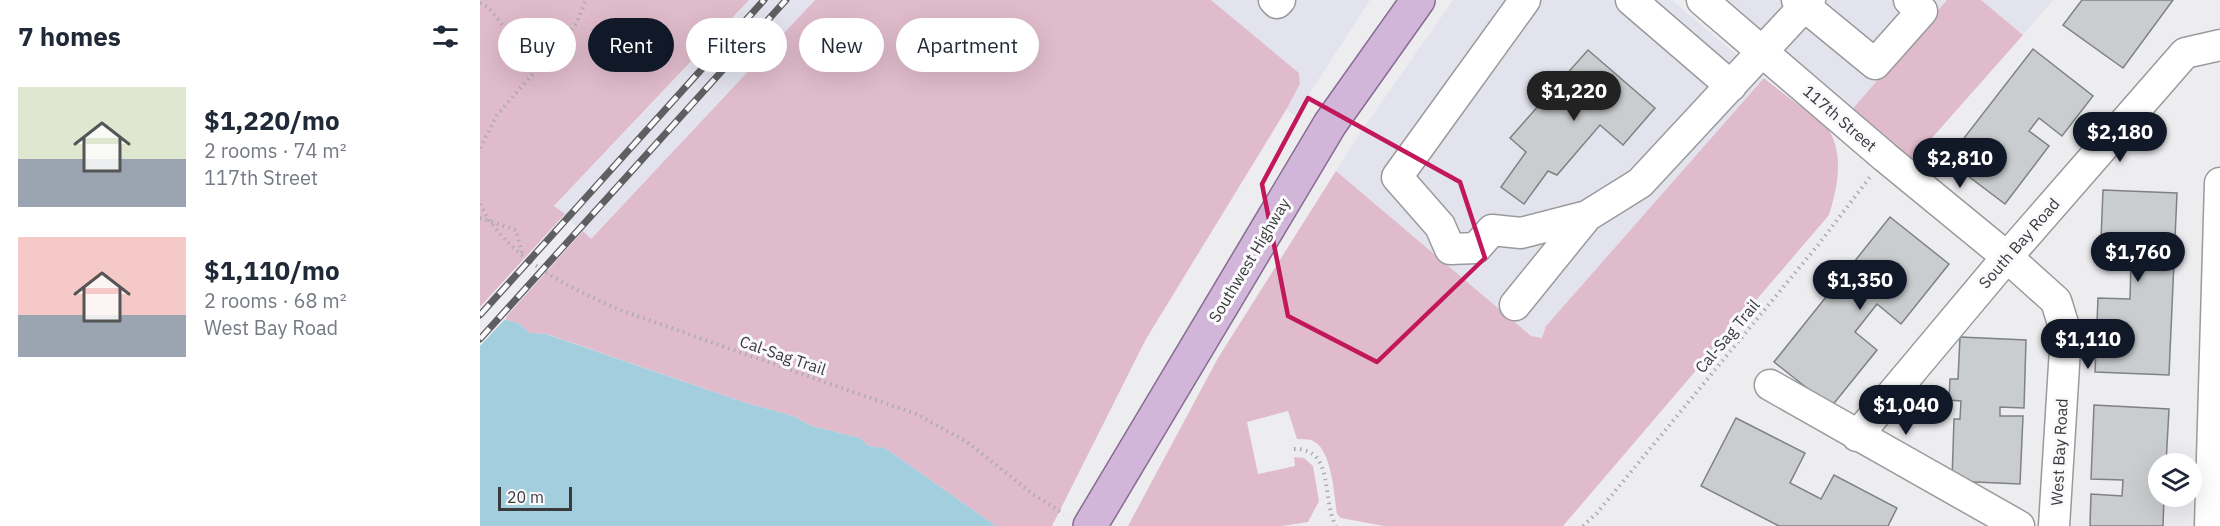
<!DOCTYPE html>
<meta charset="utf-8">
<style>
body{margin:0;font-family:"IBM Plex Sans",sans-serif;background:#f2f2f3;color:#1f2937;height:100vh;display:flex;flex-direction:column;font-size:22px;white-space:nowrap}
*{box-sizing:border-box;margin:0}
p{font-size:20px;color:#747a83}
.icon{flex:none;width:33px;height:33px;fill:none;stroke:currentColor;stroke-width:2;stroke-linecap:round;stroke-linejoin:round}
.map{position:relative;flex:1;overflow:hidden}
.sheet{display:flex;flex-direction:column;background:#fff;width:480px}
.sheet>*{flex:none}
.banner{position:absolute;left:18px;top:18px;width:570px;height:54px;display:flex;gap:12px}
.buttons{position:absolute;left:1668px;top:453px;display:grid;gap:12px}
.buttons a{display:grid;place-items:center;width:54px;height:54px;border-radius:50%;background:#fff;box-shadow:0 6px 24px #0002;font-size:30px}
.scale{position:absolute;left:18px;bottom:15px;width:74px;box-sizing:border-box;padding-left:6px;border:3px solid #3a3a3c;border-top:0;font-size:16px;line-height:21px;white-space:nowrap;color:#3a3a3c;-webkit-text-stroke:4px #fafafd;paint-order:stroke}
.price{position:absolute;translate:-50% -51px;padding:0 14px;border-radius:21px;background:#111827;color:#fff;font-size:20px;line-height:39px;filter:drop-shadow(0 2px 3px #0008)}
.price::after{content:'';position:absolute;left:50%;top:36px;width:18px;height:14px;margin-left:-9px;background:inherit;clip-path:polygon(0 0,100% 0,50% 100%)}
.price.active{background:#222;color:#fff}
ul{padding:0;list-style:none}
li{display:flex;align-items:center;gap:18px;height:150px;padding:0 18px}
li span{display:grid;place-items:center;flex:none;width:168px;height:120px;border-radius:0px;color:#555}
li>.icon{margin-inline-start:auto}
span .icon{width:72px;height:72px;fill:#fffc;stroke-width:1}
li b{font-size:26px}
h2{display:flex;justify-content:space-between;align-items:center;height:72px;padding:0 18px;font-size:26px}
.chip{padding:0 21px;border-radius:27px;background:#fff;box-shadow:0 6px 24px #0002;font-size:21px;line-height:54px}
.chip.active{background:#111827;color:#fff}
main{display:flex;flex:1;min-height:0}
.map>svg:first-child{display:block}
.built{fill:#e3e3ee}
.green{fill:#e0bbcb}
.water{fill:#a3cede}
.pier{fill:#ededf0}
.building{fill:#cacdcf;stroke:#7f8183;stroke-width:1.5}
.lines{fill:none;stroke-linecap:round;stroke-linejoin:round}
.minor-casing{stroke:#9a9a9d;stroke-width:33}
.major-casing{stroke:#886b92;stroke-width:36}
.path{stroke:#acacaf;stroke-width:4;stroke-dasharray:1.5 4.5;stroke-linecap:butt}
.minor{stroke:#fff;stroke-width:30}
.major{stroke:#d1b6d9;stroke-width:33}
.rail-casing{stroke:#5f5f61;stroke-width:7}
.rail{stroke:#fafafd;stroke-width:4.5;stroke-dasharray:14;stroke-linecap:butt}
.marked{fill:none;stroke:#c2185b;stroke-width:4.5;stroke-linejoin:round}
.labels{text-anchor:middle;stroke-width:6;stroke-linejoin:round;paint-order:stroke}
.street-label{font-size:16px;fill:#3a3a3c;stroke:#fafafd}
</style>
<main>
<section class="sheet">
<h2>7 homes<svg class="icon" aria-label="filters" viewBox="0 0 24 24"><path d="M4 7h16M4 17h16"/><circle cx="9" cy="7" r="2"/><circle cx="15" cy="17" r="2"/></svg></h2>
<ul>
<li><span style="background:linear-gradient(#dfe7d0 60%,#9aa5b1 0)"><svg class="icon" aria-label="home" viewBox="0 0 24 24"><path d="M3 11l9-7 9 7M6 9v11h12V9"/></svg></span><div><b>$1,220/mo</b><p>2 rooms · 74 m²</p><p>117th Street</p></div></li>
<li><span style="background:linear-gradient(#f6c9c9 65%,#9aa5b1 0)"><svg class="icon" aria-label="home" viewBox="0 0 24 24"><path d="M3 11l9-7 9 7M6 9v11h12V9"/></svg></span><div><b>$1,110/mo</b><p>2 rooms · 68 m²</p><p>West Bay Road</p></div></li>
</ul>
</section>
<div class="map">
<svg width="1740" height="526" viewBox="0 0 1740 526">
<rect width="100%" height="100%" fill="#ededf0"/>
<path class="built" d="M269,0H335L111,239L74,207Z
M731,0H890L815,116L806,110L820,84L819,73Z
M973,0H1192L1284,78L1066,326L1063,339L1051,336L856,171L882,130Z
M1238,0H1467L1369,113Z
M1501,0H1573L1543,35Z"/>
<path class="green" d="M0,0H269L74,206L85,214L0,307Z
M335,0H731L819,73L820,84L806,110L666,339L572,526H516L405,448L389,446L380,438L332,426L313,416L263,402L67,334L50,333L38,323L24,319L103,231L111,239Z
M1467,0H1501L1543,35L1428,165L1369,113Z
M1284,78C1295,88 1345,123 1350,132C1364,158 1357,189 1349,215L1083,526H904L861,518L857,514C854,495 852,447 831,440C827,439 821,439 817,439L808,411L767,422L778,474L815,466L814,457L824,458L833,466L839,501L828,522L802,526H648L738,358L856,171L1051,336L1062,338L1066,326Z"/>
<path class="water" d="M0,313L38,323L50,333L66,334L263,402L313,416L332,426L380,438L389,446L405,448L516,526H0Z"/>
<path class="pier" d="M0,310L27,317L0,346Z"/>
<path class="building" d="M1602,0H1693L1643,68L1583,25Z
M1553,49L1613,96L1582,136L1559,118L1549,131L1569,146L1525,204L1467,160Z
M1108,50L1175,108L1143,145L1120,125L1077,175L1068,171L1044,204L1021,187L1046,152L1030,138Z
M1623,190L1697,193L1689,375L1615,372L1618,298L1650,299L1651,264L1620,263Z
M1410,217L1469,264L1421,324L1397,304L1375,332L1397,350L1351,407L1294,362Z
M1480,337L1546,340L1544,408L1520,407V416H1543L1540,484L1472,481L1474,419H1480L1481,401L1469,400L1470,379H1478Z
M1614,405L1689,409L1686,464H1678V496H1684L1683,526H1610L1611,494L1642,496L1643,480L1611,479Z
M1256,418L1325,453L1310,483L1341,499L1354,475L1417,508L1408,526H1299L1221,486Z"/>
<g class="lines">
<g class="minor-casing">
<path id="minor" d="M794,0L797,3L800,0
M1045,0L917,177L960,226L970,249L996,248L1012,230L1041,233L1107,216
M1151,0L1251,86
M1222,0L1405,157L1527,257L1576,301L1586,333L1574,526
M1317,0L1395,64L1442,11L1429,0
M1035,305L1107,216L1160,183L1330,0
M1290,385L1539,526
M1377,436L1527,257L1705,53L1740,45
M1730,526L1740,183"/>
</g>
<g class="major-casing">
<path id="major" d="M610,526L850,124L938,0"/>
</g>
<path class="path" d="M0,3L9,8L32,37
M0,148L17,115L96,24L106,0
M0,204C26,257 86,286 137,309L436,414L487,442L554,495L584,514
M0,218L36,230L43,256
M814,449C855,448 841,499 856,526
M1103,526L1117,513L1338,245L1390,177"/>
<use href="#minor" class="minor"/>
<use href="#major" class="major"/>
<g class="rail-casing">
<path id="rail" d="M0,315L284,0
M0,339L306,0"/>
</g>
<use href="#rail" class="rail"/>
</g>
<path class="marked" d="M828,98L980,182L1005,258L897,362L808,316L782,184Z"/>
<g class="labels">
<g class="street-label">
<text transform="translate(1360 118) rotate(41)" y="6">117th Street</text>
<text transform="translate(1539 243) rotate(-49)" y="6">South Bay Road</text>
<text transform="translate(769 260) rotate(-59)" y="6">Southwest Highway</text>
<text transform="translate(1247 336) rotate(-50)" y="6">Cal-Sag Trail</text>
<text transform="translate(303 355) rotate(19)" y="6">Cal-Sag Trail</text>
<text transform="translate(1579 452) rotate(-87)" y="6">West Bay Road</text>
</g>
</g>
</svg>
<div class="buttons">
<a><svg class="icon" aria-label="layers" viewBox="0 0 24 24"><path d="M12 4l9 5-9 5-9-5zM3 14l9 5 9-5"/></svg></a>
</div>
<div class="scale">20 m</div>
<b class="price active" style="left:1094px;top:122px">$1,220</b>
<b class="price" style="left:1640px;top:163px">$2,180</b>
<b class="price" style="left:1480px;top:189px">$2,810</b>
<b class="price" style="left:1658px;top:283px">$1,760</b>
<b class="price" style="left:1380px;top:311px">$1,350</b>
<b class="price" style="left:1608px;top:370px">$1,110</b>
<b class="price" style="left:1426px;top:436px">$1,040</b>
<div class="banner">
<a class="chip">Buy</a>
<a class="chip active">Rent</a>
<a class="chip">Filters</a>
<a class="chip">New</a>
<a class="chip">Apartment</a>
</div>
</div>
</main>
